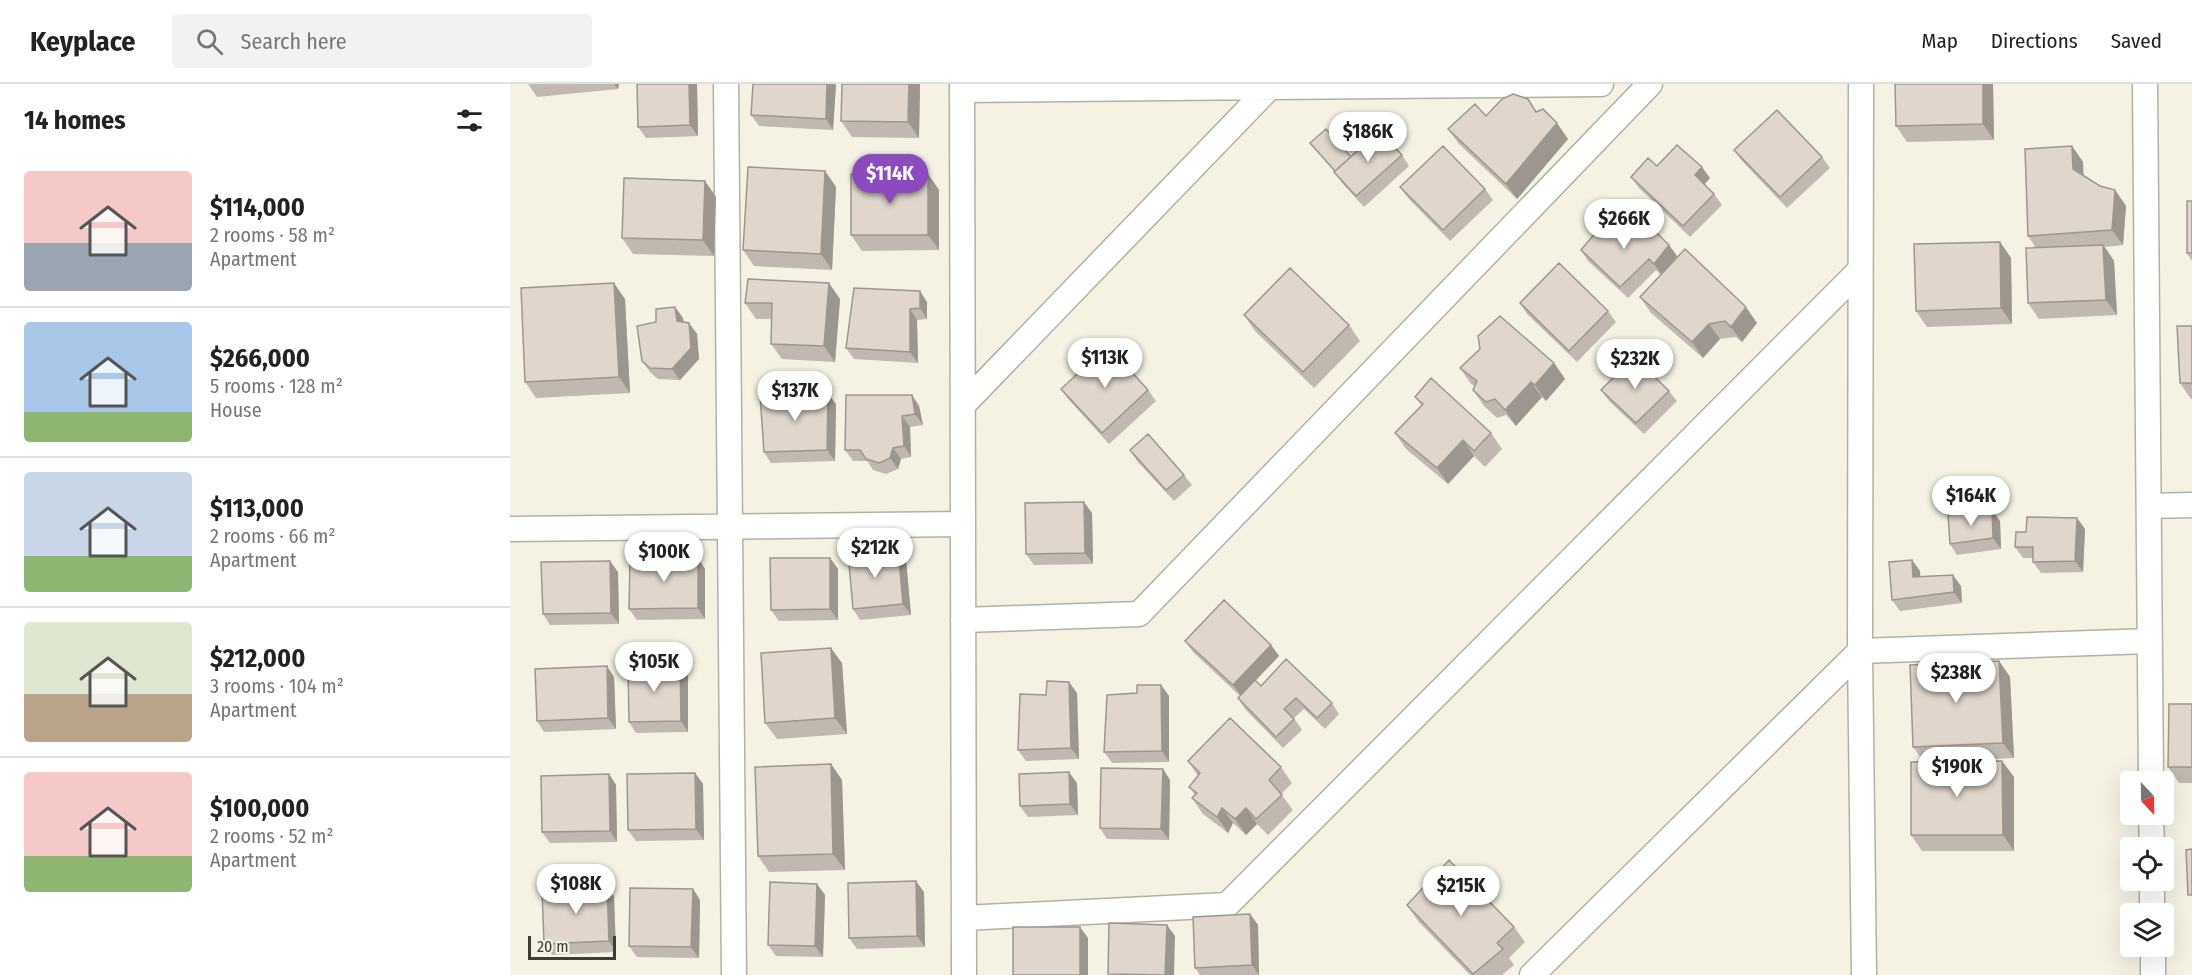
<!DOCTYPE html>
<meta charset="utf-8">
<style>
body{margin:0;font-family:"Fira Sans Condensed",sans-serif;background:#f2f2f2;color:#222;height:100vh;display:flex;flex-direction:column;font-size:22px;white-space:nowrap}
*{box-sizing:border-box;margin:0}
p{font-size:20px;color:#767676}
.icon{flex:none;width:33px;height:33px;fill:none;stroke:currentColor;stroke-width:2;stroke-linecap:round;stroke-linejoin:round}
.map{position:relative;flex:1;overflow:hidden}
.panel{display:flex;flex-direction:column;background:#fff;width:510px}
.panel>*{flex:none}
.needle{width:39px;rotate:158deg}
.fabs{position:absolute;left:1610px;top:687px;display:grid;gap:12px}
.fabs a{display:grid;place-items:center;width:54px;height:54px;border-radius:6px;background:#fff;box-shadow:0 6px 24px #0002;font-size:30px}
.scale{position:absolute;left:18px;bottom:15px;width:88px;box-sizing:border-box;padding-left:6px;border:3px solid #3d3c36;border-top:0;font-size:16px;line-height:21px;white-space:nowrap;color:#3d3c36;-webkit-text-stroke:4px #f5f2e4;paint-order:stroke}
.price{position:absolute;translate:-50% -51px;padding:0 14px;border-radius:21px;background:#fff;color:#222;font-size:20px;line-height:39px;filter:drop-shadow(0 2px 3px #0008)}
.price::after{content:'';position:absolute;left:50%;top:36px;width:18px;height:14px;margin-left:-9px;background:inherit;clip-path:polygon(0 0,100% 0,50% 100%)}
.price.selected{background:#8c4abf;color:#fff}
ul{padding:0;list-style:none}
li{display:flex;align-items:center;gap:18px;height:150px;padding:0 24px}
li+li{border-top:2px solid #e0e0e0}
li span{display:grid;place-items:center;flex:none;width:168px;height:120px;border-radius:6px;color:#555}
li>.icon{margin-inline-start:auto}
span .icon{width:72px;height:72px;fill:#fffc;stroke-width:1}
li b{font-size:26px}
h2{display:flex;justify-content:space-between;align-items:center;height:72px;padding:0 24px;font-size:26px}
header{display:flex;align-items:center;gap:36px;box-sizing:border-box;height:84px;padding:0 30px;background:#fff;border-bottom:2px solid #e0e0e0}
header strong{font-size:28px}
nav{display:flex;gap:33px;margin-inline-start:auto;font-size:21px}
.search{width:420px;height:54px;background:#f2f2f2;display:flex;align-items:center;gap:15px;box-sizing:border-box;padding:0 21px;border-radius:6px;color:#767676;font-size:22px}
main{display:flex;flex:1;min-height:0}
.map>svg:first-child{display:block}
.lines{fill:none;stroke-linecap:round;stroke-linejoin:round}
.minor-casing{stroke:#b3b0a3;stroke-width:27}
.minor{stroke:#fff;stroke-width:24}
.wall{fill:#c1b8af}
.shaded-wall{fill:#9d968e}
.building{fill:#e0d6cb;stroke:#9d968e;stroke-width:1.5}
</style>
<header>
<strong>Keyplace</strong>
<div class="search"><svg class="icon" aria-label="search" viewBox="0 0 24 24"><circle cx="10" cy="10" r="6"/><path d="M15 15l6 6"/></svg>Search here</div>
<nav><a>Map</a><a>Directions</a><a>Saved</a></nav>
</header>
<main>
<section class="panel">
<h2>14 homes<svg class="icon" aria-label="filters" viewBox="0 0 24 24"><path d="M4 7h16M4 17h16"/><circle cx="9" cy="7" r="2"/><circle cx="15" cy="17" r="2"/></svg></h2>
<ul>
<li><span style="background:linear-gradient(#f6c9c9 60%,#9aa5b1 0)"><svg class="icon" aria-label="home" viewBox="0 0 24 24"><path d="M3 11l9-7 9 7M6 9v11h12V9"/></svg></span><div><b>$114,000</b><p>2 rooms · 58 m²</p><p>Apartment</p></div></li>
<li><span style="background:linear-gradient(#a9c7e8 75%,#8fb573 0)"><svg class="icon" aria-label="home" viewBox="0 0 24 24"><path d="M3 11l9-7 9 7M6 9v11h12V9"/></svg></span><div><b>$266,000</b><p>5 rooms · 128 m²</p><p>House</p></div></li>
<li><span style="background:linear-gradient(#c9d6e8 70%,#8fb573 0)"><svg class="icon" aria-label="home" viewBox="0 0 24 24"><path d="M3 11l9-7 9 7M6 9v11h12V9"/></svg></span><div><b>$113,000</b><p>2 rooms · 66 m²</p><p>Apartment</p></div></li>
<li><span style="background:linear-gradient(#dfe7d0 60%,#b9a48a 0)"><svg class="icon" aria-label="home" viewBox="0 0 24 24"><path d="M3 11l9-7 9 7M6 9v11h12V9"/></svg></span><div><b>$212,000</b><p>3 rooms · 104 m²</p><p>Apartment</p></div></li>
<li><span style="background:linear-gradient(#f6c9c9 70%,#8fb573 0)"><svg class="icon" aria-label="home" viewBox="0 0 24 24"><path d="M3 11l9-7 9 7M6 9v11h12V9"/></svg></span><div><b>$100,000</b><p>2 rooms · 52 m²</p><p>Apartment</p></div></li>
</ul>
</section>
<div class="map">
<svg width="1682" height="891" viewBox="0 0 1682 891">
<rect width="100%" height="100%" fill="#f5f2e4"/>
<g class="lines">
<g class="minor-casing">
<path id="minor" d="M216,0L224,891
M452,0L454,891
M1351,0L1350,567L1354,891
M1635,0L1641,698
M452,6L1091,0
M453,321L760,3
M1639,422L1682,421
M0,445L453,440
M453,536L629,530L1140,0
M1641,730L1642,764
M1642,796V830
M454,834L717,821L1350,186
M1643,862V891
M1022,891L1350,567L1640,557"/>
</g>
<use href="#minor" class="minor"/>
</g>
<path class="wall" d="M18,0H109L108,5L27,13Z
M187,0L188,52L136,54L128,43Z
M410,0L409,54L342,53L331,37Z
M1483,0L1484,56L1397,58L1386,42Z
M326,1L323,46L249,42L241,31Z
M1026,27L1058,55L1007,115L949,60L938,45L976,32Z
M800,59L841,73L892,71L899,82L854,123L832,99L824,87Z
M1562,62L1573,78V91L1590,102L1605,106L1616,122L1613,161L1595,163L1604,177L1607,231L1529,235L1518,219L1526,164L1518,152Z
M1224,66L1312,73L1320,84L1277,124L1232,77Z
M1147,82L1200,94L1194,100L1204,110L1212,121L1180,153L1129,104L1121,93Z
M315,87L326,103L322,186L244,182L233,166Z
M418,90L429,106V166L352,167L341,151Z
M195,97L206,113L204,172L123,170L112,154Z
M890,103L975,105L983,116L940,157L898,114Z
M1682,117V177L1677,169Z
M1117,154L1159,161L1167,172L1160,181L1247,239L1232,258L1226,253L1210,255L1193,274L1141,229L1130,213L1151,191L1146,186L1118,214L1078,177L1071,166Z
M1490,158L1501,174L1502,240L1417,243L1406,227Z
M344,204L417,218V235L407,236L408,279L344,275L336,264Z
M115,215L120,309L26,314L15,298Z
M330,215L325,278L272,275L261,260L262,235H246L235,219Z
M1010,219L1098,227L1106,238L1067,278L1017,230Z
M165,223L173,234L174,238L179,239L187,250L189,275L170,296L148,295L140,288L132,277L146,238Z
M734,231L839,241L850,257L804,304L745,247Z
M1682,242V315H1681L1670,299Z
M1044,279L1055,295L1036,317L1032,313L1006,342L996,331L987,334L974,322L963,306L965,302L961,300L950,284Z
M551,305L638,306L646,317L599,360L559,316Z
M1091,306L1159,307L1167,317L1134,350L1099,317Z
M905,313L981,349L992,365L975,383L964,372L938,400L896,365L885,349L912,322Z
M326,320L325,377L261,379L254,368Z
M409,322L413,341L400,343L401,373L391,375L388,385L376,390L363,386L357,377H343L335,366Z
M620,366L674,391L682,401L664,417L627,377Z
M1482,426L1490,437L1491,465L1447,471L1440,460Z
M582,429L583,480L524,481L516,470Z
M1567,434L1575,445L1573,488L1531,489L1523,478V474H1513L1505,463L1516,448Z
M388,465L396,476L401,531L350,536L343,525Z
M188,474L195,485V535L127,536L119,525Z
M320,474L328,485V536L269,537L261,526Z
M1402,476L1410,487V493L1451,502L1452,519L1390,527L1382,516Z
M108,488L109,540L40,541L33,530Z
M675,557L761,561L769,572L745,597L751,602L822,619L829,630L815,645L794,625L784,634L792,646L773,664L735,625L728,614L730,612L683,568Z
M1489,577L1500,593L1504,674L1434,678L1492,677L1504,693V767H1412L1401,751L1414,678L1403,663Z
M332,579L337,650L267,655L255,639Z
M170,580L178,591V648L126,649L119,638Z
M104,593L106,645L34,648L27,637Z
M651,601L659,612V678L602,679L594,668L627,609Z
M567,609L569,675L516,677L508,666L536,611Z
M1682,620V699H1669L1658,683Z
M678,677L771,683L782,699L771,710L783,726L758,751L747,740L736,751L723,739L718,749L693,730L682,714L685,711L679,703L688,692Z
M321,680L332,696L335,786L259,788L248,772Z
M653,685L660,696L659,756L597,755L590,744Z
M185,689L193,700L194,756L126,757L118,746Z
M99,690L106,701L107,758L40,759L32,748Z
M567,699L568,731L518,733L510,722Z
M307,800L315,811L313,873L266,872L258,861Z
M97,802L104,813L106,868L42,871L34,860Z
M183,805L190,816L189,874L127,873L119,862Z
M414,808L415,863L347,865L339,854Z
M897,821L1004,843L1015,858L999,874L1004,881L992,891H960L908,837Z
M740,830L748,841L749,891H690L685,884Z"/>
<path class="shaded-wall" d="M104,0H109L108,5Z
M179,0H187L188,52L180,41Z
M317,0H325L326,1L323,46L316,35Z
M399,0H410L409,54L398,38Z
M1473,0H1483L1484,56L1473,40Z
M1047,39L1058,55L1007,115L996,100Z
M1562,62L1573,78L1574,101L1563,85Z
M1192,83L1200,94L1193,102L1185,91Z
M315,87L326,103L322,186L311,170Z
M418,90L429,106V166L418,151Z
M195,97L206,113L204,172L193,156Z
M1605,106L1616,122L1613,161L1602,146Z
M1490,158L1501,174L1502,240L1491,224Z
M1159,161L1167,172L1152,191L1144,180Z
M1593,161L1604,177L1607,231L1596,216Z
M104,199L115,215L120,309L109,293Z
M319,199L330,215L325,278L314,262Z
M410,207L417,218V235L410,224Z
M165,223L173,234L174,248L167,237Z
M1236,223L1247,239L1232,258L1221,243Z
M400,225L407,236L408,279L400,268Z
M179,239L187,250L189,275L170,296L162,285Z
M1199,240L1210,255L1193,274L1182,258Z
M1044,279L1055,295L1036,317L1025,301Z
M1021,298L1032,313L1006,342L995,326Z
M318,309L326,320L325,377L317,366Z
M402,311L409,322L413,341L405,330Z
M392,332L400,343L401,373L394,362Z
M953,356L964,372L938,400L927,384Z
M383,364L391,375L388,385L380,374Z
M574,418L582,429L583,480L575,469Z
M1482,426L1490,437L1491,465L1483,454Z
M1567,434L1575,445L1573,488L1565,477Z
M388,465L396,476L401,531L393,520Z
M188,474L195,485V535L188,524Z
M320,474L328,485V536L320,525Z
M1402,476L1410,487L1411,504L1403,493Z
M100,477L108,488L109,540L101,529Z
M1443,491L1451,502L1452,519L1444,508Z
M761,561L769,572L731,612L723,601Z
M321,564L332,579L337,650L325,634Z
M1489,577L1500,593L1504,674L1493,659Z
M170,580L178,591V648L171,637Z
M97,582L104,593L106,645L98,634Z
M559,598L567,609L569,675L561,664Z
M651,601L659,612V678L652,667Z
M1492,677L1504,693V767L1493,751Z
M321,680L332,696L335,786L323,770Z
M653,685L660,696L659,756L651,745Z
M559,688L567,699L568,731L560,720Z
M185,689L193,700L194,756L186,745Z
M99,690L106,701L107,758L100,747Z
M712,724L723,739L718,749L707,733Z
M736,724L747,740L736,751L725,735Z
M406,797L414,808L415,863L407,852Z
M307,800L315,811L313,873L305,862Z
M97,802L104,813L106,868L99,857Z
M183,805L190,816L189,874L181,863Z
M740,830L748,841L749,891L742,881Z
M657,841L665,852L664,891H655Z
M570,843L578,854V891H570Z"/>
<path class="building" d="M127,0H179L180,41L128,43Z
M243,0H317L316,35L241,31Z
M332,0H399L398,38L331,37Z
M1385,0H1473V40L1386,42Z
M1003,10L1018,15L1026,28L1033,25L1047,39L996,100L938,45L965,20L976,32L992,15Z
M1267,26L1312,73L1270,113L1224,66Z
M816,45L841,73L825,87L800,59Z
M869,47L892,71L846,112L824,88Z
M1167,61L1192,83L1185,91L1204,110L1173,142L1121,93L1138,74L1147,82Z
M933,62L975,105L933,146L890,103Z
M1562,62L1563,85L1590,102L1605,106L1602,146L1518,152L1515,65Z
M238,83L315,87L311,170L233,166Z
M341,90H418V151H341Z
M114,94L195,97L193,156L112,154Z
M1677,117H1682V169H1677Z
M1097,135L1117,154L1134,136L1159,161L1144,180L1139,175L1110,203L1071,166Z
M1490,158L1491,224L1406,227L1404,160Z
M1593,161L1596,216L1518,219L1516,164Z
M1175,165L1236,223L1221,243L1215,237L1199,240L1182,258L1130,213Z
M1049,179L1098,227L1059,267L1010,219Z
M780,184L839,241L793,288L734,231Z
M238,195L319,199L314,262L261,260L262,219H235Z
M104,199L109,293L15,298L11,204Z
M344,204L410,207V224L400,225V268L336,264Z
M165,223L167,237L179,239L181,264L162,285L140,284L132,277L127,242L146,238V225Z
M990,232L1044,279L1025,301L1021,298L995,326L985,315L976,318L963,306L967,297L950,284L970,265L968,252Z
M1667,242H1682V299H1670Z
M598,262L638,306L592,349L551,305Z
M1124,273L1159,307L1126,339L1091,306Z
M921,294L981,349L964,367L953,356L927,384L885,349L913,320L905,313Z
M318,309L317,366L254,368L250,311Z
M336,311H402L405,330L392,332L394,362L383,364L380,374L369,379L356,375L350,366H335Z
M638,350L674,391L656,406L620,366Z
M574,418L575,469L516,470L515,419Z
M1482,426L1483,454L1440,460L1438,431Z
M1517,433L1567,434L1565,477L1523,478V463H1505L1506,448H1516Z
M388,465L393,520L343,525L338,469Z
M120,474H188V524L119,525Z
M260,474H320V525L261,526Z
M1402,476L1403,493L1443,491L1444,508L1382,516L1379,478Z
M100,477L101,529L33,530L31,478Z
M714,516L761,561L723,601L675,557Z
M321,564L325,634L255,639L251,569Z
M776,575L822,619L807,634L786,614L774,625L784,635L766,653L728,614L745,596L751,602Z
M1489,577L1493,659L1403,663L1400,581Z
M170,580L171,637L119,638L118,581Z
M97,582L98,634L27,637L25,585Z
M537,597L559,598L561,664L508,666L510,610L536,611Z
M627,601H651L652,667L594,668L597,611L627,609Z
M1659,620H1682V683H1658Z
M720,634L771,683L759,696L772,711L746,735L736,724L725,735L712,724L707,733L682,714L687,709L679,703L690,689L678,677Z
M1492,677L1493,751H1401V678Z
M321,680L323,770L248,772L245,683Z
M591,684L653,685L651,745L590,744Z
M559,688L560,720L510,722L509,690Z
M185,689L186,745L118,746L117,690Z
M99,690L100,747L32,748L31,692Z
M1682,765V811H1678L1676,766Z
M939,776L1004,843L987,859L993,865L963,890L897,821Z
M406,797L407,852L339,854L338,799Z
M260,798L307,800L305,862L258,861Z
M97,802L99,857L34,860L32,805Z
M120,804L183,805L181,863L119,862Z
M740,830L742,881L685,884L683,833Z
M599,839L657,841L655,891L598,890Z
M503,843H570V891H503Z"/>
</svg>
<div class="fabs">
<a><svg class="needle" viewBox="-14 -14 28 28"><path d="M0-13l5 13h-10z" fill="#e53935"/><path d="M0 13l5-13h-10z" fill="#767676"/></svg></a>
<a><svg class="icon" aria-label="locate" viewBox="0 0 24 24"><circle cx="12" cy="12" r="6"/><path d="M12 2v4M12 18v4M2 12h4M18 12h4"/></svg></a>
<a><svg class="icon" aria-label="layers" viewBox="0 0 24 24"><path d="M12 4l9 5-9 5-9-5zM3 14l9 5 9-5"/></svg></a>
</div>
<div class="scale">20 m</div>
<b class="price" style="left:858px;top:79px">$186K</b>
<b class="price selected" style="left:380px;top:121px">$114K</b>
<b class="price" style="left:1114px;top:166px">$266K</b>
<b class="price" style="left:595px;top:305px">$113K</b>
<b class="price" style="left:1125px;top:306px">$232K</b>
<b class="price" style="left:285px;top:338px">$137K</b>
<b class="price" style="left:1461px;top:443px">$164K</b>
<b class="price" style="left:365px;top:495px">$212K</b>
<b class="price" style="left:154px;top:499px">$100K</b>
<b class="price" style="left:144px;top:609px">$105K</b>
<b class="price" style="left:1446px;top:620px">$238K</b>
<b class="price" style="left:1447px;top:714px">$190K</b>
<b class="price" style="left:66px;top:831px">$108K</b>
<b class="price" style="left:951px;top:833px">$215K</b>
</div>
</main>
